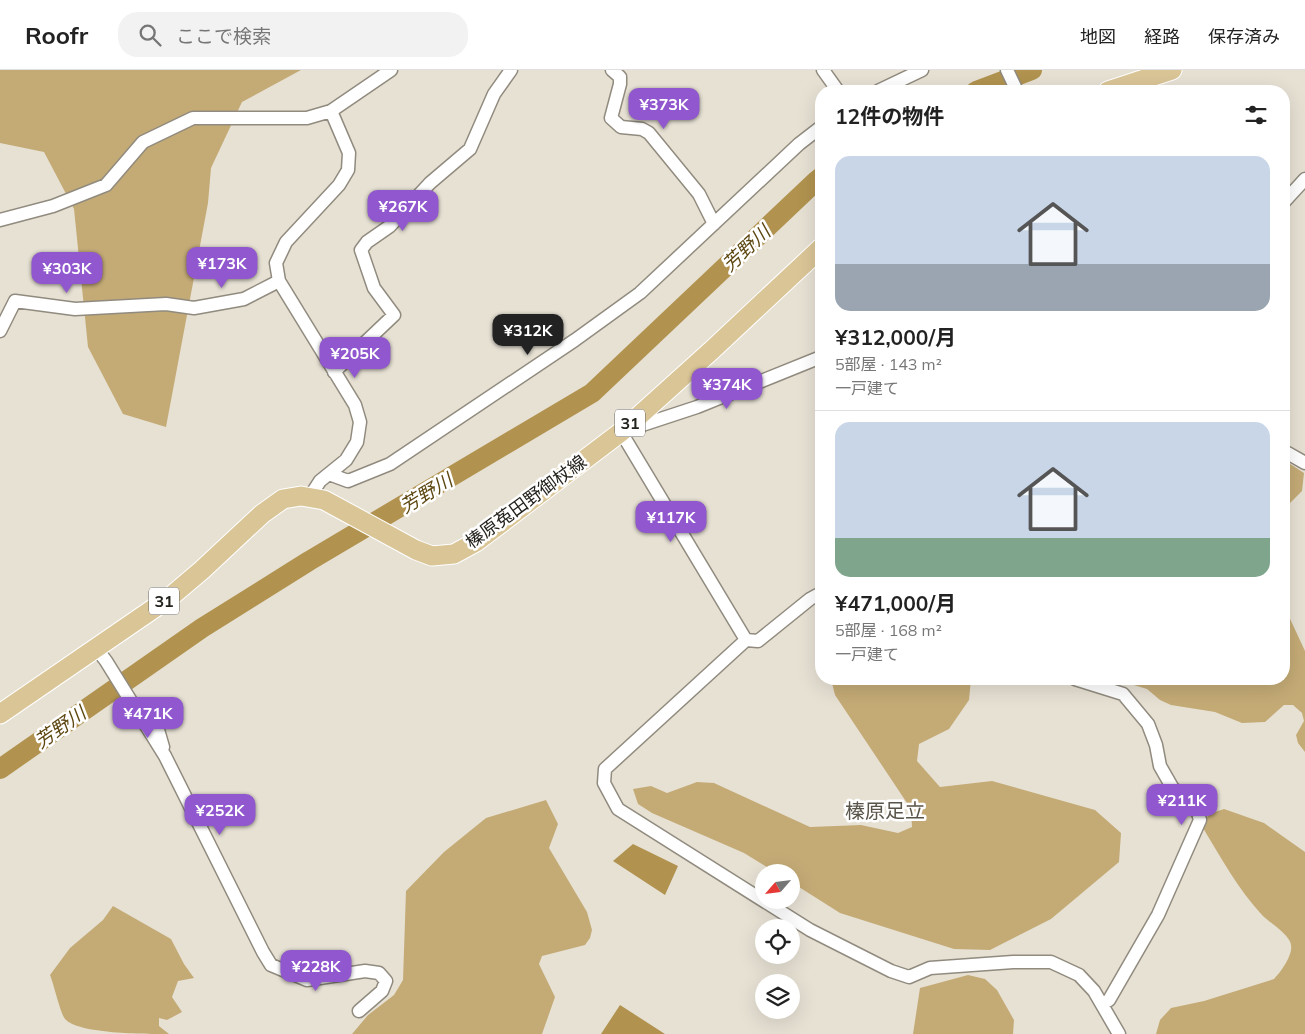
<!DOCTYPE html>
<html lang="ja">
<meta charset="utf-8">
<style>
body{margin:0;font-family:Mulish,"Noto Sans JP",sans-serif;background:#f2f2f2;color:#222;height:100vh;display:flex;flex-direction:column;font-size:19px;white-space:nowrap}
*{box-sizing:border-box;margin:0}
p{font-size:16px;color:#767676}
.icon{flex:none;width:28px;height:28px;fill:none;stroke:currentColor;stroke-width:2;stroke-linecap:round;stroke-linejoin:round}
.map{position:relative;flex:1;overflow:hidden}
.drawer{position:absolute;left:815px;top:15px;width:475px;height:600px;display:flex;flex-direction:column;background:#fff;border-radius:20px;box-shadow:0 5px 20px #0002}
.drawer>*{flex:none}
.needle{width:32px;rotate:242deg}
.tools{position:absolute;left:755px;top:794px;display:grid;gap:10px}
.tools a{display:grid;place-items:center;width:45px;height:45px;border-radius:50%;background:#fff;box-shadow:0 5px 20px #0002;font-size:25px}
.price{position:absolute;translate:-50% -42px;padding:0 11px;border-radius:10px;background:#9057ce;color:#fff;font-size:16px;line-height:32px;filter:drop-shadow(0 1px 2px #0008)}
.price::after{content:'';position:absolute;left:50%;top:30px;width:15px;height:11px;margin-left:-8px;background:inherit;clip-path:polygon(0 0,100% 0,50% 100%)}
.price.on{background:#222;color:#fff}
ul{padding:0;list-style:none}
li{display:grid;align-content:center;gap:10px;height:265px;padding:0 20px}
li+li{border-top:1px solid #e0e0e0}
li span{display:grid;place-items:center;height:155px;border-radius:15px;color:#555}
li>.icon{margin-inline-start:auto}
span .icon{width:90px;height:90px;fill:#fffc;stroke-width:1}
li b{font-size:21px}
h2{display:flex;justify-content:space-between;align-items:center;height:60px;padding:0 20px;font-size:21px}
header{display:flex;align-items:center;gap:30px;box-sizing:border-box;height:70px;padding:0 25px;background:#fff;border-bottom:1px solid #e0e0e0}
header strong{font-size:24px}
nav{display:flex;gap:28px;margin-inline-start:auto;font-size:18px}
.search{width:350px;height:45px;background:#f2f2f2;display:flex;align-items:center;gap:12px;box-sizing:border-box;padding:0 18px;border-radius:20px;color:#767676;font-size:19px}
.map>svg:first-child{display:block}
.green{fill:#c4ab76}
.water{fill:#b1934f}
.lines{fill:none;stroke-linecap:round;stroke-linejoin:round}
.river{stroke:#b1934f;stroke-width:20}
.street-casing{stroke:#918b7f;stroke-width:15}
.primary-casing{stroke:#fff;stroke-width:21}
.street{stroke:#fff;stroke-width:12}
.primary{stroke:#dac597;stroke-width:19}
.labels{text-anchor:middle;stroke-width:5;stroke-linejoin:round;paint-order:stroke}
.shield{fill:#fff;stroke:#666461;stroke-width:1}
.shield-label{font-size:16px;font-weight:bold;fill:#24221d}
.street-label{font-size:18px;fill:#24221d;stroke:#fff}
.water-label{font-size:19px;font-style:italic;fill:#5e4812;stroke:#fff}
.quarter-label{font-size:20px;fill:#595449;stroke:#fff}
</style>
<header>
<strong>Roofr</strong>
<div class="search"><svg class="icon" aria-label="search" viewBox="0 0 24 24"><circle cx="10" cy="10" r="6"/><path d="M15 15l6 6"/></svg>ここで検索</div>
<nav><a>地図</a><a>経路</a><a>保存済み</a></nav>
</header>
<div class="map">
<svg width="1305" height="964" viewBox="0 0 1305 964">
<rect width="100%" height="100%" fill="#e7e1d4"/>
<path class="green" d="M0,0H301L242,32L211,98L208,133L166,357L123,344L88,277L74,139L44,82L0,73Z
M1284,390L1304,403L1302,421L1290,433L1286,442V478L1284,487Z
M1284,529L1285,538L1305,581V682L1298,673L1296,665L1304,651L1302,643L1293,635H1284L1265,652L1242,653L1215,642L1171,635L1160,630L1147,619L1114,609H1284Z
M831,609H971L969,630L949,659L919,674L917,691L940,717L992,711L1095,740L1121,763L1119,792L1051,849L990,880L954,879L840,843L791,812V802H775L744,783L652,743L638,734L633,719L651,716L667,723L697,712L714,713L810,757L861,755L898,763L912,757L911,739L835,625Z
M546,730L558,754L549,778L587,842L592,860L590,868L585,875L542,886L539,894L555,927L542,964H352L368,945L394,925L403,910L406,821L444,782L486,748Z
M1224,739L1264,753L1305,782V964H1156L1160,950L1171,938L1204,931L1274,909C1281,902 1293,885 1291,875C1290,865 1270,853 1262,845C1238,819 1221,788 1203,758C1205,744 1212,743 1224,739Z
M113,836L171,869L184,894L194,908L178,911L172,927L182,942L167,950L159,948V956L169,964C145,964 78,964 65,949C60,942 54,915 50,905L70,878L103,850Z
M968,905L985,909L997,920L1014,950L1013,964H913L920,918Z"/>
<path class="water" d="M633,774L678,796L665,825L613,791Z
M620,935L665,964H601Z"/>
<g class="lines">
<path class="river" d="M976,21L1032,0
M0,699L202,558L309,491L592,323L816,111L821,107"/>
<g class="street-casing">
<path id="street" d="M612,0L620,7V14L611,48L621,57L642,59L649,63L699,124L714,154
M823,0L838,21
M1007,0L1017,21
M878,21L922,0
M1284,132L1305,109
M0,150L53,136L106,115L143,72L193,48H307L331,41L391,0
M0,261L15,231L75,239L166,234L194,238L244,229L279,211
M334,302L394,245L374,218L361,180L367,172L390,156L430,113L470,79L494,24L511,0
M1284,381L1305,393
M329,404L348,411L390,394L575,270L640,223L799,74L821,57
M309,428L320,411L346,390L357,372L360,352L355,335L279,211L276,193L286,172L339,115L348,100L349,83L331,41
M821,523L810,529L758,571L746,570L605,699L604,713L618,739L810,860L891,901L909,907L930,898L1013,892H1051L1079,905L1094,921L1119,964
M746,570L621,362L697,337L821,287
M96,578L106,591L165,686L263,882L271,895L307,910L365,901L379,903L386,911L382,921L359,941
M1075,609L1123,624L1148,654L1156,675L1160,696L1172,717L1198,743L1200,750L1158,845L1109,930L1102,934
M154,646L163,677"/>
</g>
<g class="primary-casing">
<path id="primary" d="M1108,21L1172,0
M0,644L169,528L202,500L262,444L283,429L301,426L324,430L416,480L432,486L454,484L476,472L621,362L712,280L821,178"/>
</g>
<use href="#street" class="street"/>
<use href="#primary" class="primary"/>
</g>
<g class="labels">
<g class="shield">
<rect x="615" y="339.5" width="30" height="27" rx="4"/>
<rect x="149" y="517.5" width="30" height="27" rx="4"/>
</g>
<g class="shield-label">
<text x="630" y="359">31</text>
<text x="164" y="537">31</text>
</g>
<g class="street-label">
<text transform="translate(526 432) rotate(-36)" y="6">榛原菟田野御杖線</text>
</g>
<g class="water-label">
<text transform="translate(746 178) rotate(-43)" y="7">芳野川</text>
<text transform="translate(426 423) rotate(-31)" y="7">芳野川</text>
<text transform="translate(60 657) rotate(-35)" y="7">芳野川</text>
</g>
<g class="quarter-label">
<text x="885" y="748">榛原足立</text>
</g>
</g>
</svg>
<div class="tools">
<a><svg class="needle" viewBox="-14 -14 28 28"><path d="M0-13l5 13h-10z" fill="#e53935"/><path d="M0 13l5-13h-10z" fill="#767676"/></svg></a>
<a><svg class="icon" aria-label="locate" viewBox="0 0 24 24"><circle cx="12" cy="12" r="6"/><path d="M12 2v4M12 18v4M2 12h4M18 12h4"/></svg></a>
<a><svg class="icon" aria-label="layers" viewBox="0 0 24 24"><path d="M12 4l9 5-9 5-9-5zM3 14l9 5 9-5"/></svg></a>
</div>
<b class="price" style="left:664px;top:60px">¥373K</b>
<b class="price" style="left:403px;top:162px">¥267K</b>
<b class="price" style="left:222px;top:219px">¥173K</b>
<b class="price" style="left:67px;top:224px">¥303K</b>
<b class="price on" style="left:528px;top:286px">¥312K</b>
<b class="price" style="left:355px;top:309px">¥205K</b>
<b class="price" style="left:727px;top:340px">¥374K</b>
<b class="price" style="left:671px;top:473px">¥117K</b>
<b class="price" style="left:148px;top:669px">¥471K</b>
<b class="price" style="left:1182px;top:756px">¥211K</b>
<b class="price" style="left:220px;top:766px">¥252K</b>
<b class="price" style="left:316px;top:922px">¥228K</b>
<section class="drawer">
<h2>12件の物件<svg class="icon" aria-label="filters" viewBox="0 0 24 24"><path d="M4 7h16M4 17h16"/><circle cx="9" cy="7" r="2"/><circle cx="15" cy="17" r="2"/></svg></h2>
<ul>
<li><span style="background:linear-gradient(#c9d6e8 70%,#9aa5b1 0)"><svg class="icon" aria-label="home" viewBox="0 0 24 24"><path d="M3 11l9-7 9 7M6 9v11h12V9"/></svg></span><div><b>¥312,000/月</b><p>5部屋 · 143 m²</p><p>一戸建て</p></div></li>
<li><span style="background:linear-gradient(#c9d6e8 75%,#7fa58c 0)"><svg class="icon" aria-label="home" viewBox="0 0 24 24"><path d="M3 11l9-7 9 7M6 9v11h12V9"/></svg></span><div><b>¥471,000/月</b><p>5部屋 · 168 m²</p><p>一戸建て</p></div></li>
</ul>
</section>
</div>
